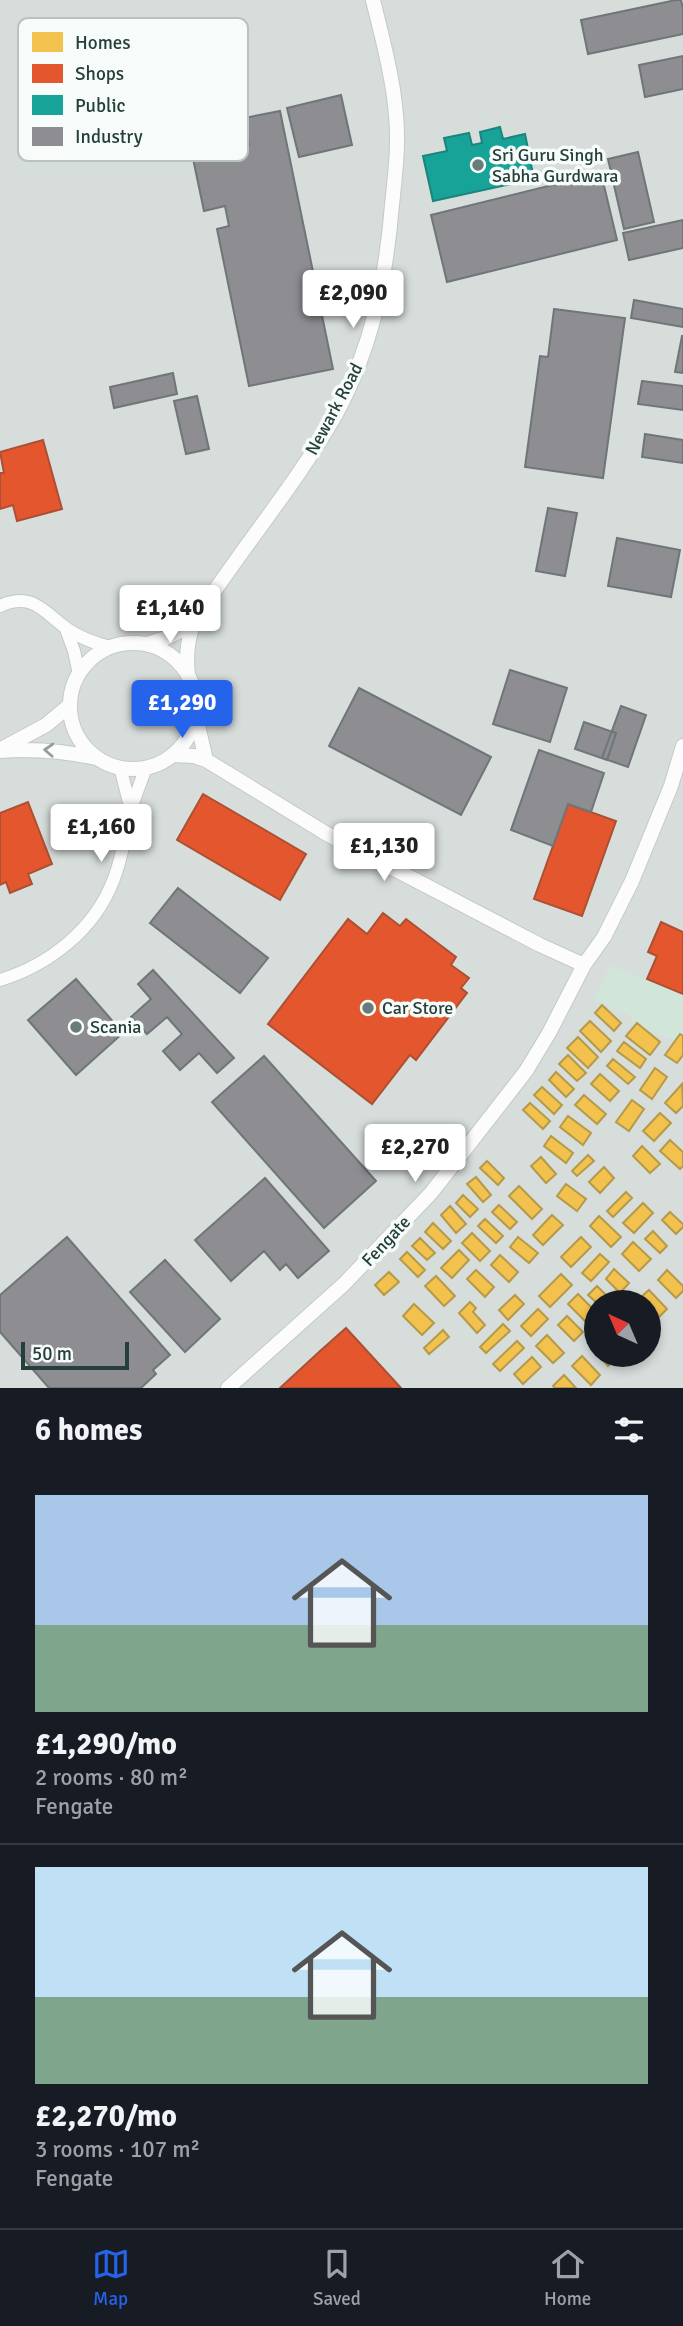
<!DOCTYPE html>
<meta charset="utf-8">
<style>
body{margin:0;font-family:Signika,sans-serif;background:#242831;color:#f1f3f6;height:100vh;display:flex;flex-direction:column;font-size:26px;white-space:nowrap}
*{box-sizing:border-box;margin:0}
p{font-size:23px;color:#9ea1a6}
.icon{flex:none;width:38px;height:38px;fill:none;stroke:currentColor;stroke-width:2;stroke-linecap:round;stroke-linejoin:round}
.map{position:relative;height:1388px;overflow:hidden}
.panel{display:flex;flex-direction:column;background:#171b24;flex:1}
.panel>*{flex:none}
.needle{width:46px;rotate:316deg}
.tools{position:absolute;left:584px;top:1290px;display:grid;gap:14px}
.tools a{display:grid;place-items:center;width:77px;height:77px;border-radius:50%;background:#171b24;box-shadow:0 4px 10px #0003;font-size:35px}
.scale{position:absolute;left:21px;bottom:18px;width:108px;box-sizing:border-box;padding-left:7px;border:4px solid #25403c;border-top:0;font-size:19px;line-height:24px;white-space:nowrap;color:#25403c;-webkit-text-stroke:5px #f7fbf9;paint-order:stroke}
.price{position:absolute;translate:-50% -60px;padding:0 16px;border-radius:7px;background:#fff;color:#222;font-size:23px;line-height:46px;filter:drop-shadow(0 2px 4px #0008)}
.price::after{content:'';position:absolute;left:50%;top:42px;width:21px;height:16px;margin-left:-10px;background:inherit;clip-path:polygon(0 0,100% 0,50% 100%)}
.price.current{background:#2563eb;color:#fff}
ul{padding:0;list-style:none}
li{display:grid;align-content:center;gap:14px;height:371px;padding:0 35px}
li+li{border-top:2px solid #363941}
li span{display:grid;place-items:center;height:217px;border-radius:0px;color:#555}
li>.icon{margin-inline-start:auto}
span .icon{width:126px;height:126px;fill:#fffc;stroke-width:1}
li b{font-size:30px}
h2{display:flex;justify-content:space-between;align-items:center;height:84px;padding:0 35px;font-size:30px}
.menu{display:flex;justify-content:space-around;align-items:center;height:98px;border-top:2px solid #363941;background:#171b24;font-size:19px;color:#9ea1a6}
.menu a{display:grid;justify-items:center;gap:4px}
.menu .current{color:#2563eb}
.map>svg:first-child{display:block}
.built{fill:#d6dddb;fill-rule:evenodd}
.green{fill:#d2e5d9}
.homes{fill:#f2c14e;stroke:#b49a49;stroke-width:2}
.shops{fill:#e4572e;stroke:#ab5032;stroke-width:2}
.public{fill:#17a398;stroke:#1b857c;stroke-width:2}
.industry{fill:#8d8d92;stroke:#6e7678;stroke-width:2}
.lines{fill:none;stroke-linecap:round;stroke-linejoin:round}
.minor-casing{stroke:#c5c9c7;stroke-width:14}
.tertiary-casing{stroke:#c5c9c7;stroke-width:16}
.minor{stroke:#fcfcfc;stroke-width:12}
.tertiary{stroke:#fcfcfc;stroke-width:14}
.oneway{stroke:#909e9c}
.poi-dot{fill:#697c79;stroke:#f7fbf9;stroke-width:2.5}
.labels{text-anchor:middle;stroke-width:7;stroke-linejoin:round;paint-order:stroke}
.poi-label{font-size:18px;fill:#25403c;stroke:#f7fbf9;text-anchor:start}
.street-label{font-size:18px;fill:#25403c;stroke:#f7fbf9}
.key{fill:#f7fbf9;stroke:#b8c3c0;stroke-width:2}
.key-label{font-size:19px;fill:#25403c}
</style>
<div class="map">
<svg width="683" height="1388" viewBox="0 0 683 1388">
<rect width="100%" height="100%" fill="#e8ecea"/>
<path class="built" d="M0,0H683V1388H0ZM597,1302H649V1354H597Z"/>
<path class="green" d="M610,965L683,994V1043L633,1026L630,1015L594,1001Z"/>
<path class="homes" d="M602,1005L621,1023L614,1031L595,1013Z
M590,1021L611,1041L601,1052L580,1031Z
M637,1023L660,1042L650,1055L626,1036Z
M680,1034L683,1036V1055L677,1063L665,1055Z
M578,1037L598,1057L588,1068L567,1048Z
M624,1042L646,1059L640,1068L617,1051Z
M568,1055L586,1073L577,1081L559,1064Z
M613,1059L635,1077L628,1084L607,1066Z
M655,1068L667,1077L652,1099L640,1090Z
M556,1072L574,1089L566,1097L549,1080Z
M600,1074L619,1091L610,1101L591,1084Z
M682,1084L683,1106L676,1113L665,1103Z
M542,1087L562,1105L554,1114L534,1095Z
M584,1095L606,1114L597,1124L575,1105Z
M632,1100L644,1109L629,1131L616,1122Z
M530,1103L550,1121L543,1129L523,1110Z
M660,1113L671,1123L654,1141L643,1131Z
M568,1116L591,1133L583,1145L560,1127Z
M551,1136L573,1153L566,1163L544,1146Z
M670,1140L683,1152V1166L680,1169L660,1151Z
M642,1146L660,1164L650,1173L633,1156Z
M588,1155L594,1161L577,1176L572,1171Z
M541,1157L556,1174L546,1183L531,1166Z
M487,1161L504,1178L498,1185L480,1168Z
M604,1167L614,1178L600,1193L589,1182Z
M476,1177L491,1195L483,1202L467,1184Z
M566,1184L586,1199L577,1211L557,1196Z
M519,1186L542,1209L532,1219L509,1196Z
M626,1192L632,1198L613,1217L607,1211Z
M463,1195L478,1209L470,1217L456,1203Z
M643,1203L653,1213L634,1233L623,1223Z
M499,1205L517,1222L510,1229L492,1212Z
M450,1206L466,1224L456,1233L441,1215Z
M670,1212L683,1224V1227L676,1234L662,1220Z
M552,1215L563,1225L543,1245L533,1235Z
M599,1216L621,1237L611,1247L590,1226Z
M485,1219L503,1236L496,1243L478,1226Z
M433,1223L451,1241L443,1249L425,1232Z
M653,1231L667,1246L660,1253L645,1239Z
M472,1233L490,1251L480,1261L462,1243Z
M518,1237L538,1253L529,1263L510,1247Z
M581,1237L591,1247L571,1267L561,1257Z
M420,1238L435,1253L427,1260L412,1246Z
M633,1242L651,1259L639,1271L622,1254Z
M459,1250L469,1260L452,1278L441,1268Z
M407,1252L425,1270L418,1277L400,1259Z
M600,1254L609,1262L591,1281L582,1273Z
M500,1255L518,1272L509,1282L491,1265Z
M614,1269L629,1283L620,1293L606,1279Z
M476,1270L494,1287L485,1297L467,1279Z
M667,1270L683,1286V1291L676,1298L658,1280Z
M389,1272L399,1282L384,1295L375,1285Z
M561,1274L572,1285L550,1307L539,1296Z
M436,1276L455,1296L444,1306L425,1286Z
M597,1286L613,1302L597,1303L588,1295Z
M649,1290L667,1309L658,1318L649,1309V1302H643L640,1298Z
M578,1294L597,1313V1319L590,1326L568,1304Z
M515,1295L524,1304L508,1320L499,1310Z
M470,1302L476,1308L473,1312L485,1325L477,1333L459,1313Z
M414,1304L434,1323L422,1335L403,1316Z
M538,1309L548,1319L531,1336L521,1326Z
M567,1316L583,1332L574,1341L558,1325Z
M503,1324L510,1331L486,1353L480,1347Z
M443,1330L449,1337L429,1354L424,1348Z
M547,1335L564,1353L553,1363L536,1346Z
M517,1341L524,1348L500,1371L493,1364Z
M598,1354H616L618,1357L608,1366Z
M582,1356L600,1375L591,1385L572,1366Z
M532,1357L541,1367L523,1384L514,1374Z
M564,1375L576,1388H555L553,1386Z"/>
<path class="shops" d="M43,440L62,509L17,521L13,505L0,509V473H4L0,452Z
M203,794L306,854L280,900L177,840Z
M28,802L52,864L28,874L32,884L10,893L6,882L0,885V813Z
M568,804L616,821L582,916L534,899Z
M383,913L400,926L406,919L456,957L451,965L469,978L461,988L467,993L416,1060L410,1055L372,1104L268,1024L348,919L367,934Z
M661,922L683,932V994L647,979L657,956L648,952Z
M346,1328L401,1388H280L319,1352Z"/>
<path class="public" d="M500,127L503,139L525,134L534,179L433,201L423,156L447,151L444,138L469,133L472,145L482,143L480,132Z"/>
<path class="industry" d="M676,0H681L683,8V34L588,54L581,20Z
M683,56V89L645,97L639,65Z
M341,95L352,145L299,157L287,108Z
M280,111L333,369L249,386L217,229L229,226L225,206L204,211L187,130L207,126L213,152L249,145L244,118Z
M638,152L654,222L624,229L608,159Z
M601,173L617,240L447,282L431,215Z
M683,220V248L629,260L623,233Z
M634,300L683,309V327L631,318Z
M554,309L625,318L603,478L525,467L540,356L548,357Z
M682,336H683V373L675,372Z
M173,373L177,394L114,408L110,387Z
M642,381L683,386V410L638,404Z
M197,396L209,449L186,454L174,401Z
M645,434L683,440V463L642,457Z
M548,508L577,513L565,576L536,571Z
M617,538L680,550L671,597L608,586Z
M510,670L567,688L550,742L493,724Z
M359,688L491,757L461,815L329,746Z
M621,706L646,715L628,767L602,758Z
M584,722L616,733L607,760L575,749Z
M539,750L604,773L591,812L568,804L553,846L511,830Z
M178,888L268,958L240,993L150,923Z
M153,970L234,1058L217,1073L199,1053L180,1070L163,1051L182,1034L167,1017L147,1034L131,1017L151,999L138,984Z
M76,979L123,1033L76,1075L28,1020Z
M264,1056L376,1181L324,1228L212,1102Z
M265,1178L329,1251L298,1278L286,1264L280,1270L264,1251L231,1281L195,1240Z
M67,1237L170,1355L153,1370L156,1374L141,1388H49L0,1332V1295Z
M165,1260L220,1319L185,1352L130,1292Z"/>
<g class="lines">
<g class="minor-casing">
<path id="minor" d="M0,606C33,590 46,615 69,630C82,639 95,643 110,647
M66,629L74,651L79,674
M120,767L131,810
M0,980C49,965 94,930 113,881C122,859 125,836 130,813C134,798 141,782 146,767"/>
</g>
<g class="tertiary-casing">
<path id="tertiary" d="M70 706a63 63 0 1 1 126 0a63 63 0 1 1-126 0Z
M147,644C166,639 179,633 194,621
M188,676C186,655 187,640 195,620C240,550 295,486 336,414C372,348 386,278 392,205C395,175 399,145 396,115C393,77 382,37 373,0
M196,717L206,760
M5,747L46,725L70,705
M0,751C33,748 64,751 96,758
M172,755L194,756L206,760L327,834L540,945L584,965
M228,1388L344,1284L431,1193L526,1071L549,1033L584,965L604,937L632,881L671,786L683,746"/>
</g>
<use href="#minor" class="minor"/>
<use href="#tertiary" class="tertiary"/>
</g>
<defs><path id="oneway-chevron" d="M-2-3.5L2.5 0L-2 3.5" fill="none" stroke-width="1.6" stroke-linecap="round" stroke-linejoin="round" transform="scale(1.75)"/></defs>
<use class="oneway" href="#oneway-chevron" transform="translate(49 750) rotate(-177)"/>
<g class="poi-dot">
<circle cx="478" cy="165" r="7"/>
<circle cx="368" cy="1008" r="7"/>
<circle cx="76" cy="1027" r="7"/>
</g>
<g class="labels">
<g class="poi-label">
<text x="492" y="161">Sri Guru Singh<tspan x="492" dy="21">Sabha Gurdwara</tspan></text>
<text x="382" y="1014">Car Store</text>
<text x="90" y="1033">Scania</text>
</g>
<g class="street-label">
<text transform="translate(334 409) rotate(-62)" y="6">Newark Road</text>
<text transform="translate(386 1241) rotate(-47)" y="6">Fengate</text>
</g>
</g>
<rect x="18" y="18" width="230" height="143" rx="10" class="key"/>
<rect x="32" y="32" width="31" height="20" fill="#f2c14e"/>
<rect x="32" y="64" width="31" height="19" fill="#e4572e"/>
<rect x="32" y="95" width="31" height="20" fill="#17a398"/>
<rect x="32" y="127" width="31" height="19" fill="#8d8d92"/>
<g class="key-label">
<text x="75" y="49">Homes</text>
<text x="75" y="80">Shops</text>
<text x="75" y="112">Public</text>
<text x="75" y="143">Industry</text>
</g>
</svg>
<div class="tools">
<a><svg class="needle" viewBox="-14 -14 28 28"><path d="M0-13l5 13h-10z" fill="#e53935"/><path d="M0 13l5-13h-10z" fill="#9ea1a6"/></svg></a>
</div>
<div class="scale">50 m</div>
<b class="price" style="left:353px;top:330px">£2,090</b>
<b class="price" style="left:170px;top:645px">£1,140</b>
<b class="price current" style="left:182px;top:740px">£1,290</b>
<b class="price" style="left:101px;top:864px">£1,160</b>
<b class="price" style="left:384px;top:883px">£1,130</b>
<b class="price" style="left:415px;top:1184px">£2,270</b>
</div>
<section class="panel">
<h2>6 homes<svg class="icon" aria-label="filters" viewBox="0 0 24 24"><path d="M4 7h16M4 17h16"/><circle cx="9" cy="7" r="2"/><circle cx="15" cy="17" r="2"/></svg></h2>
<ul>
<li><span style="background:linear-gradient(#a9c7e8 60%,#7fa58c 0)"><svg class="icon" aria-label="home" viewBox="0 0 24 24"><path d="M3 11l9-7 9 7M6 9v11h12V9"/></svg></span><div><b>£1,290/mo</b><p>2 rooms · 80 m²</p><p>Fengate</p></div></li>
<li><span style="background:linear-gradient(#bfe0f5 60%,#7fa58c 0)"><svg class="icon" aria-label="home" viewBox="0 0 24 24"><path d="M3 11l9-7 9 7M6 9v11h12V9"/></svg></span><div><b>£2,270/mo</b><p>3 rooms · 107 m²</p><p>Fengate</p></div></li>
</ul>
</section>
<nav class="menu">
<a class="current"><svg class="icon" aria-label="map" viewBox="0 0 24 24"><path d="M3 6l6-2 6 2 6-2v14l-6 2-6-2-6 2zM9 4v14M15 6v14"/></svg>Map</a>
<a><svg class="icon" aria-label="saved" viewBox="0 0 24 24"><path d="M7 4h10v16l-5-4-5 4z"/></svg>Saved</a>
<a><svg class="icon" aria-label="home" viewBox="0 0 24 24"><path d="M3 11l9-7 9 7M6 9v11h12V9"/></svg>Home</a>
</nav>
